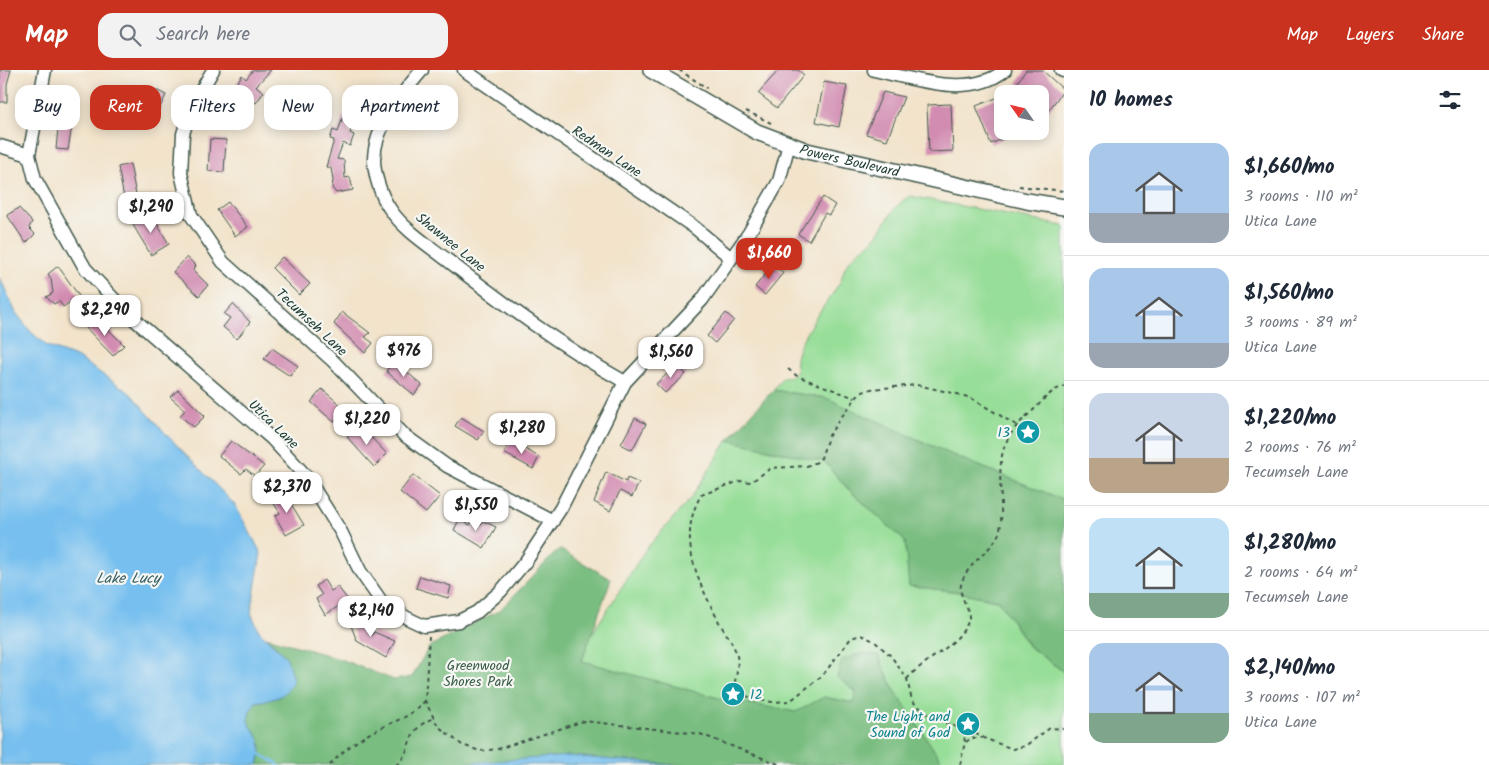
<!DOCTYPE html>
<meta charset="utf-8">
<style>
body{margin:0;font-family:Kalam,sans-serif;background:#f2f2f3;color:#1f2937;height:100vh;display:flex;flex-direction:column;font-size:19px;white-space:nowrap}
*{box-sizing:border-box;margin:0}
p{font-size:16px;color:#747a83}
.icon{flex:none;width:28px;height:28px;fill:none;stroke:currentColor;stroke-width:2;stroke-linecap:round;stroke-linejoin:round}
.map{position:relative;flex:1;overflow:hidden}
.panel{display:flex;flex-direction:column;background:#fff;width:425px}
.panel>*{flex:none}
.guide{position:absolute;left:15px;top:15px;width:475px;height:45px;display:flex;gap:10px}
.needle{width:32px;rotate:304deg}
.tools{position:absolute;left:994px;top:15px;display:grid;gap:10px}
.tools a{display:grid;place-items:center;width:55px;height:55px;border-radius:10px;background:#fff;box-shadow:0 2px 12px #0003;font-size:25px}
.price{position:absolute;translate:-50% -42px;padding:0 11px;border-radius:10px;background:#fff;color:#222;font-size:16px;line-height:32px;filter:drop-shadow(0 1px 2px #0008)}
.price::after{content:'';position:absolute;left:50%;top:30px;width:15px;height:11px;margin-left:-8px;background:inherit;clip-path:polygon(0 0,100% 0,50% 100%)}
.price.active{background:#c8321e;color:#fff}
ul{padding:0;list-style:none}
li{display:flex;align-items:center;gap:15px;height:125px;padding:0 25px}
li+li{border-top:1px solid #e0e1e3}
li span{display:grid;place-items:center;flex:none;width:140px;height:100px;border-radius:15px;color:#555}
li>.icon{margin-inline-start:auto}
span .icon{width:60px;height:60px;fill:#fffc;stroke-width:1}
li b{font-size:21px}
h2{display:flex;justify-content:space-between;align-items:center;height:60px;padding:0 25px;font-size:21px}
.tag{padding:0 18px;border-radius:15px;background:#fff;box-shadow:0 2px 12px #0003;font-size:18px;line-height:45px}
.tag.active{background:#c8321e;color:#fff}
header{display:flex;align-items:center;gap:30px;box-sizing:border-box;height:70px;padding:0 25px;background:#c8321e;color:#fff}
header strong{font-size:24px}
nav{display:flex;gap:28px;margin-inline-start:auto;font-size:18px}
.search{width:350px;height:45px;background:#f2f2f3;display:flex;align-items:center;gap:12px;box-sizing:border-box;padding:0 18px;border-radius:15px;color:#747a83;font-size:19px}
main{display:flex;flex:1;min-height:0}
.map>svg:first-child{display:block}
.green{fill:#97de98;stroke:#5b8e66}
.forest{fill:#79bd80;stroke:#4c7d5a}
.water{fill:#76bfef;stroke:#4a7e92}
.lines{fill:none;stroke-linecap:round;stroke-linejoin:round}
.stream{stroke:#76bfef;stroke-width:2.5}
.building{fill:#d28cb1}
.minor-casing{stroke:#3f564a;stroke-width:15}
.major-casing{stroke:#3f564a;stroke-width:18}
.path{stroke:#3f564a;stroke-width:2;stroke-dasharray:4 4;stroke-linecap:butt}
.minor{stroke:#fff;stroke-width:12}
.major{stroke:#fff;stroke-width:15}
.labels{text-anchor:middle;stroke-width:4.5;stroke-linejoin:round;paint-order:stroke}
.street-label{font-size:14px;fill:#1f3d34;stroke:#f6f6f2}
.culture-label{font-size:14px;fill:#0d838f;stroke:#f6f6f2;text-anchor:end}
.park-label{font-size:14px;fill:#375d48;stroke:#f6f6f2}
.water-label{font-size:15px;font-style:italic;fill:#355e63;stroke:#f6f6f2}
</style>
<header>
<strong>Map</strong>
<div class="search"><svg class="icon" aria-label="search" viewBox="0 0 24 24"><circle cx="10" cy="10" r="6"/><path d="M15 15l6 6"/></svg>Search here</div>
<nav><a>Map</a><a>Layers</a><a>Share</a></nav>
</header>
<main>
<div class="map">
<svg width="1064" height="695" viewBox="0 0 1064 695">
<rect width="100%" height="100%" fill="#f6f6f2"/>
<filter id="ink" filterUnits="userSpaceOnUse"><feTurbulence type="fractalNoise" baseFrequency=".02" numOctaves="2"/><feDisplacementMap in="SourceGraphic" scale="10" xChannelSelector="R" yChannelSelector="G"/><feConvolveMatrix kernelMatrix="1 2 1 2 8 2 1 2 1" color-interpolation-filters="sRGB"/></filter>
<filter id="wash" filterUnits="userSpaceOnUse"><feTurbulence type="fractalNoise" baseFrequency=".0096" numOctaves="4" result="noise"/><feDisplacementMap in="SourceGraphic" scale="20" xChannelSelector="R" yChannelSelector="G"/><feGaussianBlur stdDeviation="1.12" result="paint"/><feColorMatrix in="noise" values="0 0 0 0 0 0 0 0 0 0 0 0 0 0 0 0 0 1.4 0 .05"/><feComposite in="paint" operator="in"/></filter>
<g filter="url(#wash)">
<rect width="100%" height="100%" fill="#f2e3ca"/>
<path class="green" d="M910,126L1064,156V430L957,387L826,328L773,320L783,307L792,306L797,301C788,278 827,234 839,214C843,207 843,199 848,193C855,182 865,178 873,170C885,157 893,134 910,126Z
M728,370L825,392L847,418L905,471L909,516L959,522L999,531L1028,576L1064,602V695H944L895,621L878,585L856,622L854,633L824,627L796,642L722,629L582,591L590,567L646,479L691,428Z"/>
<path class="forest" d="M773,320L826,328L957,387L1064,430V602L1029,576L998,530L959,522L909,516L905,471L847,418L825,392L728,370Z
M559,479L611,509L582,591L722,629L796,642L824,627L853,633L856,622L837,607L842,590L862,583L878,585L895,621L944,695H674L569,686L462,695H258C259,689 262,681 260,675C253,654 240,653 256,632L280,627L277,577L266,567L340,589L394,610L412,607L429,577L500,540Z"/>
<path class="water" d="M0,208L16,243L31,262L47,276L78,288L130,323L166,364L235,435L261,483L251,543L259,561L287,588L293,611C283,630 276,628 256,632C237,657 260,656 261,679C261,684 259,690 258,695H0Z
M569,686L674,695H462L464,693Z"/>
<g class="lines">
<path class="stream" d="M257,682L279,695"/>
</g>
<g id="blocks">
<path class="building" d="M0,0H11L7,14V32H0Z
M253,0H271L256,16L264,22L256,33L234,17L242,5L246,9Z
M779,0H798L804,5L777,38L758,23Z
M1026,0H1042L1064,20L1048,41L1040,33V24H1030L1017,13Z
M824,12L847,16L839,57L816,52Z
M156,20L166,25L153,52L142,47Z
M883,22L904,27L887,70L866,64Z
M999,27L1002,35V61H1020L991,74L976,36Z
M951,34L953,81L929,82L927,35Z
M343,46L354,50L350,63L354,65L350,76L343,73L337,89L344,90L345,108L350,107L353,120L336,123L332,118L333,110L331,98L326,97L334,70L330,69L333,60L338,62Z
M59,48L73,50L68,80L56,79Z
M210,69L226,70L224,102L208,101Z
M130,94L136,125L124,128L118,97Z
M823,127L835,135L829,145L825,143L809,171L798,164Z
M228,132L248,157L235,166L217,140Z
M19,138L32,152L29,158L35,164L26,173L7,145Z
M151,144L169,174L151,185L133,155Z
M187,187L196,196L193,200L208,215L199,226L173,202Z
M282,187L310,214L299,225L272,198Z
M773,194L783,203L765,225L755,217Z
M58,196L79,226L63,237L59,231L54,234L46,227L53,223L51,209L48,204Z
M233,234L250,252L237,269L223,257L230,248L224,244Z
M342,242L370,263L365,267L373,273L365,283L334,254Z
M726,243L734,250L715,273L707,266Z
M96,247L124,275L113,286L86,258Z
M272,278L298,296L290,306L264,289Z
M394,291L422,315L414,325L386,301Z
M677,295L686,304L665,323L656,314Z
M322,319L345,339L334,352L311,332Z
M178,320L205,346L194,357L180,346L185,340L170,327Z
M461,347L484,361L478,370L455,356Z
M635,348L646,354L632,380L621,374Z
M360,356L387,384L374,397L347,367Z
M231,371L264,396L255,406L246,399L241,404L219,386Z
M511,371L539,387L533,399L504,383Z
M606,402L626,412L627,408L639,413L632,427L620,421L610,441L594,432Z
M413,405L440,426L426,443L400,422Z
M283,421L304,455L286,465L275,446L280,443L271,429Z
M459,450L470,455L473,451L481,455L483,451L496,457L484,478L454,460Z
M420,506L451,516L448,528L416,518Z
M324,510L331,521L338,517L348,530L325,545L316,529L322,525L316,516Z
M359,545L371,566L374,562L395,571L386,588L357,571L348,548Z"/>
</g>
</g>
<g filter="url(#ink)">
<use href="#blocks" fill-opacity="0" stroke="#3f564a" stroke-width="1"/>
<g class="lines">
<g class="minor-casing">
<path id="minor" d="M45,0L29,85L35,109L85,198L127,243L271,368L306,406L341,462L360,501L381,531L407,548L424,556L459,551L477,542L501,521L526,491L561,438L625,312L702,230L749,163L779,111L789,74
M213,0L191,38L183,64L181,103L191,145L223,192L333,291L404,365L447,396L553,451
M422,0C401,25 375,55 374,89C374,105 381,126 390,139C403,159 428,175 446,189C503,233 562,277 625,312
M464,0L694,157L731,188
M874,0C915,9 970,29 1005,0
M1061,0L1063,1
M0,76L29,85"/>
</g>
<g class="major-casing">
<g id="major">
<path id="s1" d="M651,0L757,62L807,81L1027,131L1064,137"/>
</g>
</g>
<path class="path" d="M679,0L707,18
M746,41L771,53
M1019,116L1064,121
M788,299L797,306L855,328
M1016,355L971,328L957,324L917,315L871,319L860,323L839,350L828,367L821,388L817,392L807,396L771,398L751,412L740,411L701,425C676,469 698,511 719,552C725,563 734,573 737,586C739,596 736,606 734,616L735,620L753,629L772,632L790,631L823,605L851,568L861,565L874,571L891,586L907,609L912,631L933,649L963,659L971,660L986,669L1013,679L1025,676L1050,658L1064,659
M429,566L425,631L438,656L462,675L480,681L498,679L584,651L700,664L781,695
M907,609C924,589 957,577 968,552C973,540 958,528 961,515C966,493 991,483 999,463C1002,454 1001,443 1001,433C1000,394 996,372 1029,344C1042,333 1047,322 1064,316
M966,672L971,668H982
M330,695C345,678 364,665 385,656C402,648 411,646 425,631
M396,695C415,680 402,662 433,648
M960,695L965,672L963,659"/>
<use href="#minor" class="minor"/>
<use href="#major" class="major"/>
</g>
</g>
<defs>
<g id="sight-disc" transform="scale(1.25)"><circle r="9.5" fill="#0f9aa8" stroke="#f6f6f2"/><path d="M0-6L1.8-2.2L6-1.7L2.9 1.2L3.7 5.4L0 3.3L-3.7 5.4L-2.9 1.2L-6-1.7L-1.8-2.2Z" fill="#fff"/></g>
</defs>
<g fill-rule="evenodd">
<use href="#sight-disc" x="1028" y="362"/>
<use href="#sight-disc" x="733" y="624"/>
<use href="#sight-disc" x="968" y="654"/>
</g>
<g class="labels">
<g class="street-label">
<text transform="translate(607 81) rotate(34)" y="5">Redman Lane</text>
<text dy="5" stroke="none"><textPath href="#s1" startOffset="220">Powers Boulevard</textPath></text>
<text transform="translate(451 172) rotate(39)" y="5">Shawnee Lane</text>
<text transform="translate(312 252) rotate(43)" y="5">Tecumseh Lane</text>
<text transform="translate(274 354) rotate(44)" y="5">Utica Lane</text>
</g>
<g class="culture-label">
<text x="1010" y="367">13</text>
<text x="750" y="629" text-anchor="start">12</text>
<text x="950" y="651">The Light and<tspan x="950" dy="16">Sound of God</tspan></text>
</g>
<g class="park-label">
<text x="478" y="600">Greenwood<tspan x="478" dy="16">Shores Park</tspan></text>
</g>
<g class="water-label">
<text x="128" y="513">Lake Lucy</text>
</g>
</g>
</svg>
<div class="tools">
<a><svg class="needle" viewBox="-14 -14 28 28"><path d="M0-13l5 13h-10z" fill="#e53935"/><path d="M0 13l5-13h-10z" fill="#747a83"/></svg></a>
</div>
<b class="price" style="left:151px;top:164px">$1,290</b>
<b class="price active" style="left:769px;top:210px">$1,660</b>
<b class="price" style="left:105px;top:267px">$2,290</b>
<b class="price" style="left:404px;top:308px">$976</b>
<b class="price" style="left:671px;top:309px">$1,560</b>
<b class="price" style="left:367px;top:376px">$1,220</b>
<b class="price" style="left:522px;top:385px">$1,280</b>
<b class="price" style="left:287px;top:444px">$2,370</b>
<b class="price" style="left:476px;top:462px">$1,550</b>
<b class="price" style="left:371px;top:568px">$2,140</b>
<div class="guide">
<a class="tag">Buy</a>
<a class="tag active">Rent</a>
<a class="tag">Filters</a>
<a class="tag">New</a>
<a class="tag">Apartment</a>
</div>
</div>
<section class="panel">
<h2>10 homes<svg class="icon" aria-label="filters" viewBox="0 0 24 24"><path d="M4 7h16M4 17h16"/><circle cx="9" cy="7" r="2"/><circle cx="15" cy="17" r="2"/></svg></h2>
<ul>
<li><span style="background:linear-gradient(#a9c7e8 70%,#9aa5b1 0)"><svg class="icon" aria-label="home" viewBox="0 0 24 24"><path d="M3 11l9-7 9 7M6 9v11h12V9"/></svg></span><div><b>$1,660/mo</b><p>3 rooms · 110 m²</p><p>Utica Lane</p></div></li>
<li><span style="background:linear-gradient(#a9c7e8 75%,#9aa5b1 0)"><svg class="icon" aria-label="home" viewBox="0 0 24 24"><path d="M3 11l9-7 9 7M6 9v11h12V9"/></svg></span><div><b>$1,560/mo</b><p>3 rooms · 89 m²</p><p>Utica Lane</p></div></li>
<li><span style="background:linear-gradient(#c9d6e8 65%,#b9a48a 0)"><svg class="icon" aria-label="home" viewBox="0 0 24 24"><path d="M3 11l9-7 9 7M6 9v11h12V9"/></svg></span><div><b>$1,220/mo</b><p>2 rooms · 76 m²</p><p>Tecumseh Lane</p></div></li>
<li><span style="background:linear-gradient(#bfe0f5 75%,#7fa58c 0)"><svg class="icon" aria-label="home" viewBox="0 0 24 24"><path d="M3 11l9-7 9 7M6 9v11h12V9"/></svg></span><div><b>$1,280/mo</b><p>2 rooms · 64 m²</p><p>Tecumseh Lane</p></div></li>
<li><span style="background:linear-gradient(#a9c7e8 70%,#7fa58c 0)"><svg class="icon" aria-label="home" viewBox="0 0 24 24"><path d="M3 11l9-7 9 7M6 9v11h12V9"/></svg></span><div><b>$2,140/mo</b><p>3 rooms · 107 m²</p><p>Utica Lane</p></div></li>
</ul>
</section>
</main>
